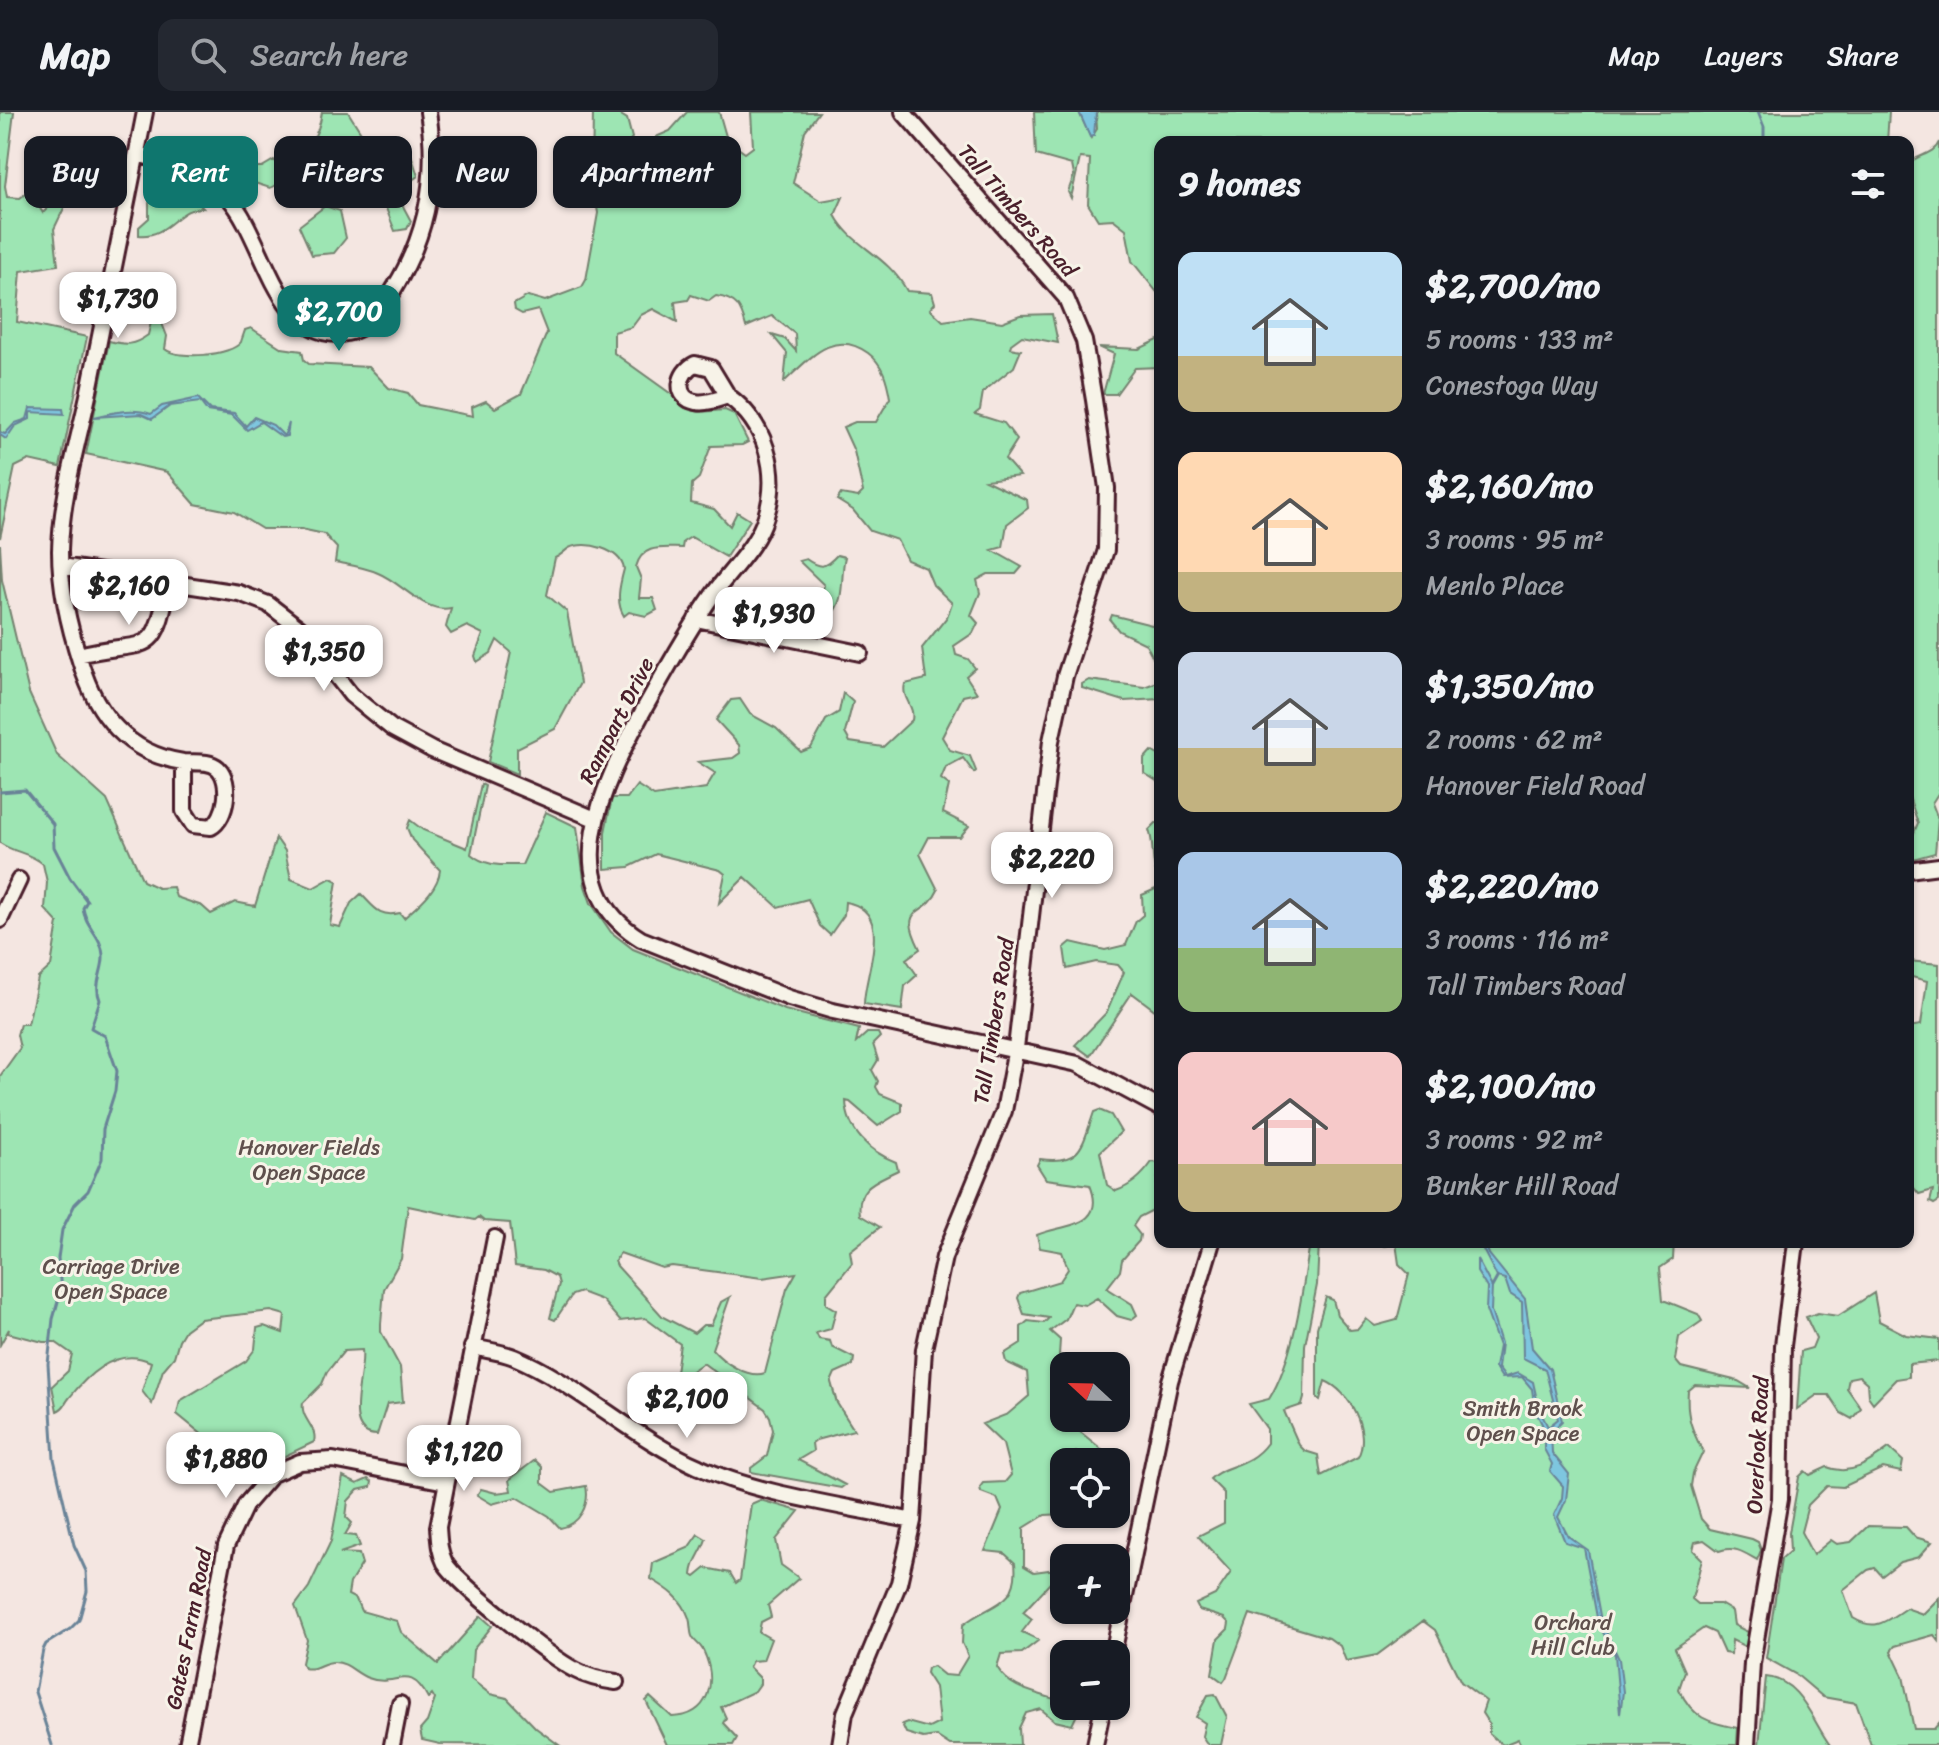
<!DOCTYPE html>
<meta charset="utf-8">
<style>
body{margin:0;font-family:Sriracha,sans-serif;background:#242831;color:#f1f3f6;height:100vh;display:flex;flex-direction:column;font-size:30px;white-space:nowrap}
*{box-sizing:border-box;margin:0}
p{font-size:26px;color:#9ea1a6}
.icon{flex:none;width:44px;height:44px;fill:none;stroke:currentColor;stroke-width:2;stroke-linecap:round;stroke-linejoin:round}
.map{position:relative;flex:1;overflow:hidden}
.details{position:absolute;left:1154px;top:24px;width:760px;height:1112px;display:flex;flex-direction:column;background:#171b24;border-radius:16px;box-shadow:0 2px 6px #0004}
.details>*{flex:none}
.banner{position:absolute;left:24px;top:24px;width:760px;height:72px;display:flex;gap:16px}
.needle{width:52px;rotate:292deg}
.controls{position:absolute;left:1050px;top:1240px;display:grid;gap:16px}
.controls a{display:grid;place-items:center;width:80px;height:80px;border-radius:16px;background:#171b24;box-shadow:0 2px 6px #0004;font-size:40px}
.price{position:absolute;translate:-50% -68px;padding:0 18px;border-radius:16px;background:#fff;color:#222;font-size:26px;line-height:52px;filter:drop-shadow(0 2px 4px #0008)}
.price::after{content:'';position:absolute;left:50%;top:48px;width:24px;height:18px;margin-left:-12px;background:inherit;clip-path:polygon(0 0,100% 0,50% 100%)}
.price.active{background:#0f766e;color:#fff}
ul{padding:0;list-style:none}
li{display:flex;align-items:center;gap:24px;height:200px;padding:0 24px}
li span{display:grid;place-items:center;flex:none;width:224px;height:160px;border-radius:16px;color:#555}
li>.icon{margin-inline-start:auto}
span .icon{width:96px;height:96px;fill:#fffc;stroke-width:1}
li b{font-size:34px}
h2{display:flex;justify-content:space-between;align-items:center;height:96px;padding:0 24px;font-size:34px}
.pill{padding:0 28px;border-radius:16px;background:#171b24;box-shadow:0 2px 6px #0004;font-size:28px;line-height:72px}
.pill.active{background:#0f766e;color:#fff}
header{display:flex;align-items:center;gap:48px;box-sizing:border-box;height:112px;padding:0 40px;background:#171b24;border-bottom:2px solid #363941}
header strong{font-size:38px}
nav{display:flex;gap:44px;margin-inline-start:auto;font-size:28px}
.search{width:560px;height:72px;background:#242831;display:flex;align-items:center;gap:20px;box-sizing:border-box;padding:0 28px;border-radius:16px;color:#9ea1a6;font-size:30px}
.map>svg:first-child{display:block}
.green{fill:#9de5b3;stroke:#74826f;stroke-width:2;fill-rule:evenodd}
.water{fill:#7ec6df;stroke:#698397;stroke-width:2}
.lines{fill:none;stroke-linecap:round;stroke-linejoin:round}
.stream{stroke:#698397;stroke-width:3}
.minor-casing{stroke:#4a1f2b;stroke-width:20}
.minor{stroke:#f7f3e8;stroke-width:14}
.labels{text-anchor:middle;stroke-width:6;stroke-linejoin:round;paint-order:stroke}
.street-label{font-size:22px;fill:#4a1f2b;stroke:#f7f3e8}
.park-label{font-size:22px;fill:#5f504d;stroke:#f7f3e8}
</style>
<header>
<strong>Map</strong>
<div class="search"><svg class="icon" aria-label="search" viewBox="0 0 24 24"><circle cx="10" cy="10" r="6"/><path d="M15 15l6 6"/></svg>Search here</div>
<nav><a>Map</a><a>Layers</a><a>Share</a></nav>
</header>
<div class="map">
<svg width="1939" height="1633" viewBox="0 0 1939 1633">
<rect width="100%" height="100%" fill="#f4e6e1"/>
<filter id="ink" filterUnits="userSpaceOnUse"><feTurbulence type="fractalNoise" baseFrequency=".0125" numOctaves="2"/><feDisplacementMap in="SourceGraphic" scale="16" xChannelSelector="R" yChannelSelector="G"/><feConvolveMatrix kernelMatrix="1 2 1 2 8 2 1 2 1" color-interpolation-filters="sRGB"/></filter>
<g filter="url(#ink)">
<path class="green" d="M0,0H14L5,74L7,85L20,86L29,79L43,101L53,90L59,89L65,94L54,117L58,153L21,159L17,210L87,225L60,355L29,348L15,355L0,426Z
M322,0H348L362,22L386,21L388,25L382,35L383,42L401,39L411,42L418,64L400,76L397,83L411,109L407,117L395,119L376,71L362,60L333,55L317,56L270,76L245,68V55H262L274,48L282,55V45C307,45 319,23 322,0Z
M593,0H616L627,7L632,26L625,34L648,46L656,37V25L670,19L687,0H719L727,28L745,41L753,35L751,0H819L805,19L793,71L821,89L843,85L835,103C852,135 887,142 907,179L932,181L935,191L930,197L943,209L970,205L1002,210L1020,203L1052,202L1058,231L1022,224L1011,232L1010,236L1021,238L1014,255L983,280L980,298L975,302L1004,311L1017,328L1005,347L1020,364L985,368L1027,388L1028,396L1007,412L1003,435L992,438L1022,455L1016,462H988L977,468L980,481L971,503L978,511L973,521L954,534L956,543L968,547L975,556L966,564L977,581L963,584L942,625L950,638L970,644L976,659L974,661L963,646L946,655L941,667L949,673L943,701L969,714L960,725H929L920,742L938,778C925,807 897,791 920,837L906,847L917,863L905,874L902,898L864,892C864,861 896,798 845,790L844,803L830,823L820,814L808,787L778,795L745,765L719,791L725,762L720,758L656,742L629,755L605,757V720L612,686H627L637,673L654,684L706,676L715,661L698,650L733,646L740,641L739,633L716,608L731,588L740,587L750,602L776,616L801,640L811,636L826,608L839,600L843,581L853,590L845,621L850,630L883,635L912,608C915,593 901,587 905,572L926,567L922,536L947,505L952,491L933,473L926,456L907,448L897,428L870,419L853,398L837,388L841,382L858,385L863,380L854,339L843,315L855,310H876L890,286C887,268 883,252 868,241C834,216 810,246 784,270L787,241L772,223L785,227L796,239L795,222L772,204L746,215C741,195 737,187 716,184L709,189L691,183L688,188L675,190L677,210L653,197L641,203L632,215L614,220V241L674,284L685,296L699,300L725,298L734,302L748,330L742,333L711,334L699,366L692,372L691,391L714,397L730,414L737,400L750,408L726,445L691,425L683,430L682,436C662,436 642,432 636,455L641,467L639,486H653L657,498L646,504L629,500L624,504C615,490 620,472 624,457C620,437 586,428 569,436C567,437 560,444 555,446L547,483L567,500L580,571L555,617L517,636V662L488,650L511,540L497,528L491,541L477,550L475,544L483,522L467,514L451,522L446,515L451,496C425,502 401,470 378,461C365,455 349,453 335,450L337,436L324,422L301,417H262L234,400L195,392L167,360L86,342L109,229C126,233 133,234 148,223L152,206L161,209L167,224L165,237C178,248 231,244 241,230C241,229 245,219 245,218L251,216L282,236L302,239L304,248L309,252L369,255L389,276L408,281L418,293L473,304L472,295L486,289L495,296L521,282L547,221L538,198L522,202L515,198L514,192L528,184L545,189L582,175L586,168L598,101L592,66Z
M1034,0H1079L1091,26L1097,17L1096,0H1889L1887,30H1160V184L1132,149L1126,117L1113,107L1098,108L1088,92L1090,47L1080,46L1071,86L1068,80L1074,63L1072,53L1036,43Z
M1939,30V680L1932,691L1938,707L1935,741L1909,748L1908,735L1918,711L1908,682V52C1918,42 1934,43 1939,30Z
M179,70L203,96C178,94 169,126 139,123V115L149,106V91L156,76Z
M325,94L340,99L346,126L334,141L312,143L299,114Z
M1160,227V255L1135,256L1116,282H1103L1114,242L1099,235L1139,237Z
M0,432L2,468L29,581L57,643L107,688L143,769L158,776L173,775L176,785L202,794L211,802L235,790L255,794L276,726L285,739L291,767L313,776L331,766L337,769L330,813L340,815L351,791L361,782C374,795 379,806 400,801L404,806C418,793 438,778 440,758L412,728L407,716L410,708L423,718L467,736L481,672L485,674L471,742C486,755 503,753 522,753L546,700L577,715L585,774L591,791L611,820L633,837L785,898L859,917L856,931L867,921H878L880,925L873,932L878,948L872,958L878,969L876,975L880,982L902,991V999L878,1014L850,990L846,989C847,1019 870,1040 896,1050L898,1058C877,1069 856,1073 860,1103L880,1115L850,1139L852,1151L826,1183V1192L836,1198L831,1217L816,1221L819,1227L830,1229L832,1235L854,1246L853,1253L835,1261L831,1270L837,1291L854,1318L816,1328L812,1331L813,1339L798,1348L845,1373L841,1376L751,1360V1356L767,1344L773,1318L770,1305L765,1297L703,1251L686,1263L676,1260L680,1232L645,1206L620,1209L602,1188L581,1180L572,1183L555,1208L550,1206L559,1172L557,1165L544,1158L515,1154L510,1111L484,1109L479,1105L475,1108L408,1094L401,1147L384,1177L381,1212V1220L400,1255L403,1290L387,1292L377,1323C340,1323 366,1261 362,1238L344,1239L327,1260L322,1272L303,1291C300,1307 318,1315 314,1330L274,1349L253,1364L177,1302L180,1289L246,1249L255,1237L257,1216L264,1214L283,1221L285,1203L271,1199L200,1207L185,1218L179,1228L174,1245L163,1258L152,1292L142,1279L151,1250C118,1234 89,1261 70,1285C64,1292 65,1296 57,1299L52,1274L68,1259L72,1242L55,1230H43L8,1221L9,1217L0,1233V964L20,936L17,923L20,912H28L38,866L51,854L58,811L45,797L47,770L43,752C29,740 14,741 0,731ZM620,1141L662,1156L672,1154L762,1166L796,1161L787,1177L765,1261C748,1267 723,1250 712,1237L730,1185L721,1190L711,1213H703L694,1221L663,1205L617,1154L615,1149Z
M837,443L845,445C840,463 846,491 830,503L824,501L830,490L821,487L824,473L799,449L806,447C820,457 825,456 837,443Z
M1112,503L1160,515V559L1146,532L1119,519L1110,508Z
M1089,568L1144,575L1160,569V587L1124,589L1082,576V572Z
M1151,639L1160,644V671L1144,661V647Z
M1156,711H1160V767C1150,756 1155,734 1149,718Z
M1160,775V902L1132,881L1090,944L1075,933L1107,900L1124,860L1118,853L1096,850L1067,857L1064,836L1071,830L1105,838L1126,833L1136,809L1143,803L1142,783Z
M1908,849L1939,852V1089L1934,1092L1930,1090L1933,1078L1919,1082L1908,1069V915L1921,913L1927,869L1908,864Z
M1099,998L1111,1003L1121,1020L1100,1040L1107,1073L1116,1079C1131,1074 1143,1063 1152,1050L1160,1051L1153,1098L1139,1105L1133,1114L1140,1123L1139,1129L1122,1148L1120,1159L1107,1176L1132,1192L1137,1203L1131,1208L1117,1204L1097,1186L1085,1193L1073,1191L1066,1207L1050,1219L1060,1228L1059,1243L1092,1252H1119L1125,1257L1124,1264L1116,1272V1254H1064V1268L1056,1273L1058,1319H1079L1104,1339L1100,1343L1076,1340L1069,1350L1056,1356L1064,1402L1045,1403L1024,1416V1454L1034,1460L1064,1456V1474L1050,1471L1023,1500L1032,1507L1022,1520L1039,1528L1022,1541L1001,1542L997,1555C1010,1578 1035,1580 1057,1588L1064,1581V1594H1081L1072,1613L1055,1609L1041,1597L1026,1601L1019,1616L1020,1633H950L936,1624L923,1626L906,1621L902,1612L907,1610L929,1616L939,1611L935,1575L926,1561L927,1556L933,1554L944,1563L956,1564L968,1544L962,1531L963,1513C986,1492 1020,1496 1015,1451L1004,1441L985,1439L1002,1398L997,1386L981,1380L980,1375L983,1371L1005,1370L1011,1363L1003,1332L982,1312L1008,1302L1029,1284L1027,1260L1006,1250L1004,1242L1021,1231V1215L1028,1209L1044,1211L1049,1206L1024,1202L1018,1186L1020,1181L1060,1169L1068,1157L1062,1140L1040,1136L1037,1123C1060,1112 1108,1117 1090,1073L1046,1067L1037,1053L1040,1047C1082,1053 1082,1034 1094,1000Z
M1310,1130H1319L1317,1173L1305,1233L1304,1286L1302,1293L1284,1299L1299,1333L1305,1339L1318,1343L1321,1364L1358,1345C1371,1320 1350,1279 1325,1269L1320,1288L1317,1286V1216L1326,1185L1333,1188L1337,1203L1350,1218L1358,1217L1366,1207L1375,1214L1397,1208L1409,1162L1399,1152L1396,1131L1384,1134L1378,1130H1674L1673,1147L1660,1156L1663,1188L1698,1202L1702,1209L1679,1225L1675,1248L1681,1255L1738,1269L1750,1276L1695,1273L1688,1279C1686,1305 1692,1318 1703,1340L1693,1361L1691,1374L1701,1407L1710,1417L1752,1427L1758,1430L1761,1438L1757,1448C1745,1441 1734,1433 1719,1439L1704,1428L1695,1430L1693,1438L1702,1447L1692,1487L1698,1492H1720L1732,1499L1734,1513L1748,1520L1746,1535L1732,1528L1731,1542L1724,1541L1715,1521L1704,1516L1675,1536L1685,1559L1679,1577C1693,1607 1708,1610 1738,1616L1737,1633H1521L1518,1627L1503,1633L1489,1622V1612L1482,1601L1486,1589L1461,1570L1435,1518L1423,1509L1377,1543L1346,1549L1340,1534L1329,1526L1250,1502L1226,1566L1223,1570L1212,1562L1218,1527L1228,1517L1229,1511L1224,1506L1199,1498L1196,1492L1215,1483L1231,1460L1198,1424L1224,1411V1381L1210,1367C1224,1352 1249,1356 1267,1331V1317L1249,1292L1269,1287C1294,1247 1303,1177 1310,1130Z
M1874,1181L1879,1209L1906,1223L1939,1227V1249L1909,1252V1265L1896,1267L1873,1291L1868,1284L1867,1271L1859,1264L1849,1266L1847,1276L1861,1296L1852,1307L1841,1301L1829,1283H1817L1797,1297L1801,1239L1812,1236L1816,1226L1806,1205L1818,1201L1838,1204Z
M1889,1336L1903,1349L1901,1360L1883,1356L1843,1375L1827,1374L1808,1393L1801,1420L1813,1443L1831,1428L1837,1432L1851,1430L1868,1414L1906,1415L1915,1425L1932,1430L1919,1445L1900,1450L1882,1464L1875,1456L1868,1458L1843,1478L1853,1506C1876,1520 1886,1509 1906,1496L1923,1502L1939,1486V1529L1934,1523L1895,1534L1891,1539L1903,1564L1914,1617H1934L1939,1611V1633H1871L1856,1591L1823,1585L1797,1563L1766,1546L1781,1447L1790,1439L1789,1421L1799,1365L1805,1359L1810,1363L1827,1355C1851,1365 1870,1350 1889,1336Z
M535,1348L542,1355V1371L554,1380L586,1374C590,1392 580,1413 560,1416L549,1404L517,1385L492,1392L477,1383L481,1377L496,1381L511,1379L509,1368Z
M343,1365L357,1372L368,1367L372,1370L371,1375L358,1378L348,1389L346,1405L352,1411L345,1423L356,1424L360,1434L340,1441L359,1442L362,1452L350,1471L348,1483L356,1487L361,1499L397,1509L401,1520L438,1552L481,1504L492,1514L473,1538L471,1567L490,1582L507,1586L536,1616L559,1633L440,1632L422,1628L420,1618L427,1610L435,1587L432,1582L428,1586C409,1549 396,1577 368,1566C356,1562 348,1550 334,1550C321,1550 317,1559 304,1556L302,1551L307,1528L295,1494L309,1475L331,1429Z
M760,1388L799,1399L776,1428L781,1453L799,1466L768,1493L771,1505L761,1510L759,1520L771,1527L763,1548L752,1549L749,1555L760,1566V1572L755,1579L721,1595L726,1606L723,1611L737,1626L733,1633H667L646,1589L650,1585L672,1605C710,1604 718,1569 703,1538C700,1532 694,1530 692,1524C690,1519 691,1512 689,1506C682,1486 668,1477 651,1467L653,1451L688,1436L698,1422L706,1427C702,1441 693,1447 692,1463L695,1465L706,1456L730,1461L736,1471L740,1468L751,1392Z
M1766,1565C1801,1568 1812,1609 1830,1633H1759Z
M1215,1582L1227,1605L1221,1633H1208L1202,1624L1205,1611L1196,1605L1208,1583Z"/>
<path class="water" d="M1079,0H1096L1094,24L1090,25Z
M198,286L210,298L234,301L246,314L254,305L273,313L284,324L289,311L287,324L282,325L261,310L247,318L232,303L207,299L200,290L170,294L152,307L141,302L94,305C113,301 131,295 151,302L162,294Z
M30,296L63,297L64,302L30,300V307L15,314L6,327L0,323V320L5,322L15,311L27,307Z
M1479,1130H1485L1489,1142L1525,1187L1532,1236L1550,1257L1562,1309L1551,1320L1552,1341L1569,1362L1566,1388L1558,1405L1568,1424L1588,1438L1601,1509L1619,1547L1623,1580L1620,1602L1615,1543L1598,1511L1584,1436L1565,1430L1554,1403L1562,1386L1563,1374L1550,1359L1552,1352L1544,1337V1316L1535,1298L1532,1277L1522,1265L1502,1266L1495,1255L1499,1234L1486,1198L1487,1176L1477,1160V1147L1492,1175L1491,1199L1501,1231L1498,1256L1505,1265L1518,1261L1533,1270L1539,1297L1548,1315L1558,1307L1545,1257L1523,1246L1522,1190L1510,1182L1505,1167L1497,1165Z"/>
<g class="lines">
<path class="stream" d="M1758,0L1764,15V30
M0,680L25,678L53,712L54,735L70,766L87,789L83,796C85,815 102,824 103,843C104,859 93,871 100,888L91,916L105,924L117,959L115,979L103,1017L102,1047L88,1079L75,1092L62,1118L58,1146L61,1179L53,1207L48,1252L54,1347L74,1433L86,1459L87,1479L79,1508L70,1517L46,1532L43,1538L35,1580L52,1633
M1492,1175L1497,1166"/>
<g class="minor-casing">
<path id="minor" d="M145,0C127,93 108,186 89,279C78,331 61,386 60,439C60,478 69,515 81,552C96,602 128,642 183,650C194,651 209,648 218,656C232,670 227,706 211,715L193,713L184,699V650
M137,42C171,51 204,59 229,86C264,125 275,221 337,222C366,222 382,198 395,175C428,121 438,62 428,0
M695,252L711,256L728,284C719,287 706,292 696,290C673,286 678,260 695,252Z
M728,284C766,311 780,360 766,404C757,435 730,458 712,484C686,521 665,560 643,599C606,669 550,771 641,827L789,886L833,899L1078,952L1160,996
M61,454L239,481L268,492L299,516L351,583L393,617L432,638L595,707
M696,507L860,541
M78,543C147,526 155,551 168,470
M1908,758L1939,754
M0,808L19,768
M495,1126L438,1415C439,1428 439,1439 445,1451C457,1471 551,1546 575,1558C588,1565 601,1568 616,1570
M472,1235C486,1238 501,1240 514,1245C577,1271 633,1326 699,1355C759,1383 847,1394 913,1409
M1113,1542L1170,1269L1212,1130
M187,1633L226,1434L246,1392L272,1362L300,1350L333,1348L446,1370
M392,1633L400,1592
M840,1633L845,1601L899,1471L913,1409L924,1237L944,1145L1004,999L1016,936L1051,629L1065,564L1106,438L1107,376L1094,288L1084,229L1066,186L903,0
M1095,1633L1103,1594
M1747,1633L1752,1551L1780,1387L1783,1234L1796,1130"/>
</g>
<use href="#minor" class="minor"/>
</g>
</g>
<g class="labels">
<g class="street-label">
<text transform="translate(1018 98) rotate(49)" y="8">Tall Timbers Road</text>
<text transform="translate(616 608) rotate(-63)" y="8">Rampart Drive</text>
<text transform="translate(993 909) rotate(-81)" y="8">Tall Timbers Road</text>
<text transform="translate(1757 1333) rotate(-87)" y="8">Overlook Road</text>
<text transform="translate(188 1517) rotate(-79)" y="8">Gates Farm Road</text>
</g>
<g class="park-label">
<text x="309" y="1043">Hanover Fields<tspan x="309" dy="25">Open Space</tspan></text>
<text x="111" y="1162">Carriage Drive<tspan x="111" dy="25">Open Space</tspan></text>
<text x="1523" y="1304">Smith Brook<tspan x="1523" dy="25">Open Space</tspan></text>
<text x="1573" y="1518">Orchard<tspan x="1573" dy="25">Hill Club</tspan></text>
</g>
</g>
</svg>
<div class="controls">
<a><svg class="needle" viewBox="-14 -14 28 28"><path d="M0-13l5 13h-10z" fill="#e53935"/><path d="M0 13l5-13h-10z" fill="#9ea1a6"/></svg></a>
<a><svg class="icon" aria-label="locate" viewBox="0 0 24 24"><circle cx="12" cy="12" r="6"/><path d="M12 2v4M12 18v4M2 12h4M18 12h4"/></svg></a>
<a>+</a>
<a>−</a>
</div>
<b class="price" style="left:118px;top:228px">$1,730</b>
<b class="price active" style="left:339px;top:241px">$2,700</b>
<b class="price" style="left:129px;top:515px">$2,160</b>
<b class="price" style="left:774px;top:543px">$1,930</b>
<b class="price" style="left:324px;top:581px">$1,350</b>
<b class="price" style="left:1052px;top:788px">$2,220</b>
<b class="price" style="left:687px;top:1328px">$2,100</b>
<b class="price" style="left:464px;top:1381px">$1,120</b>
<b class="price" style="left:226px;top:1388px">$1,880</b>
<div class="banner">
<a class="pill">Buy</a>
<a class="pill active">Rent</a>
<a class="pill">Filters</a>
<a class="pill">New</a>
<a class="pill">Apartment</a>
</div>
<section class="details">
<h2>9 homes<svg class="icon" aria-label="filters" viewBox="0 0 24 24"><path d="M4 7h16M4 17h16"/><circle cx="9" cy="7" r="2"/><circle cx="15" cy="17" r="2"/></svg></h2>
<ul>
<li><span style="background:linear-gradient(#bfe0f5 65%,#c2b280 0)"><svg class="icon" aria-label="home" viewBox="0 0 24 24"><path d="M3 11l9-7 9 7M6 9v11h12V9"/></svg></span><div><b>$2,700/mo</b><p>5 rooms · 133 m²</p><p>Conestoga Way</p></div></li>
<li><span style="background:linear-gradient(#ffd9b3 75%,#c2b280 0)"><svg class="icon" aria-label="home" viewBox="0 0 24 24"><path d="M3 11l9-7 9 7M6 9v11h12V9"/></svg></span><div><b>$2,160/mo</b><p>3 rooms · 95 m²</p><p>Menlo Place</p></div></li>
<li><span style="background:linear-gradient(#c9d6e8 60%,#c2b280 0)"><svg class="icon" aria-label="home" viewBox="0 0 24 24"><path d="M3 11l9-7 9 7M6 9v11h12V9"/></svg></span><div><b>$1,350/mo</b><p>2 rooms · 62 m²</p><p>Hanover Field Road</p></div></li>
<li><span style="background:linear-gradient(#a9c7e8 60%,#8fb573 0)"><svg class="icon" aria-label="home" viewBox="0 0 24 24"><path d="M3 11l9-7 9 7M6 9v11h12V9"/></svg></span><div><b>$2,220/mo</b><p>3 rooms · 116 m²</p><p>Tall Timbers Road</p></div></li>
<li><span style="background:linear-gradient(#f6c9c9 70%,#c2b280 0)"><svg class="icon" aria-label="home" viewBox="0 0 24 24"><path d="M3 11l9-7 9 7M6 9v11h12V9"/></svg></span><div><b>$2,100/mo</b><p>3 rooms · 92 m²</p><p>Bunker Hill Road</p></div></li>
</ul>
</section>
</div>
